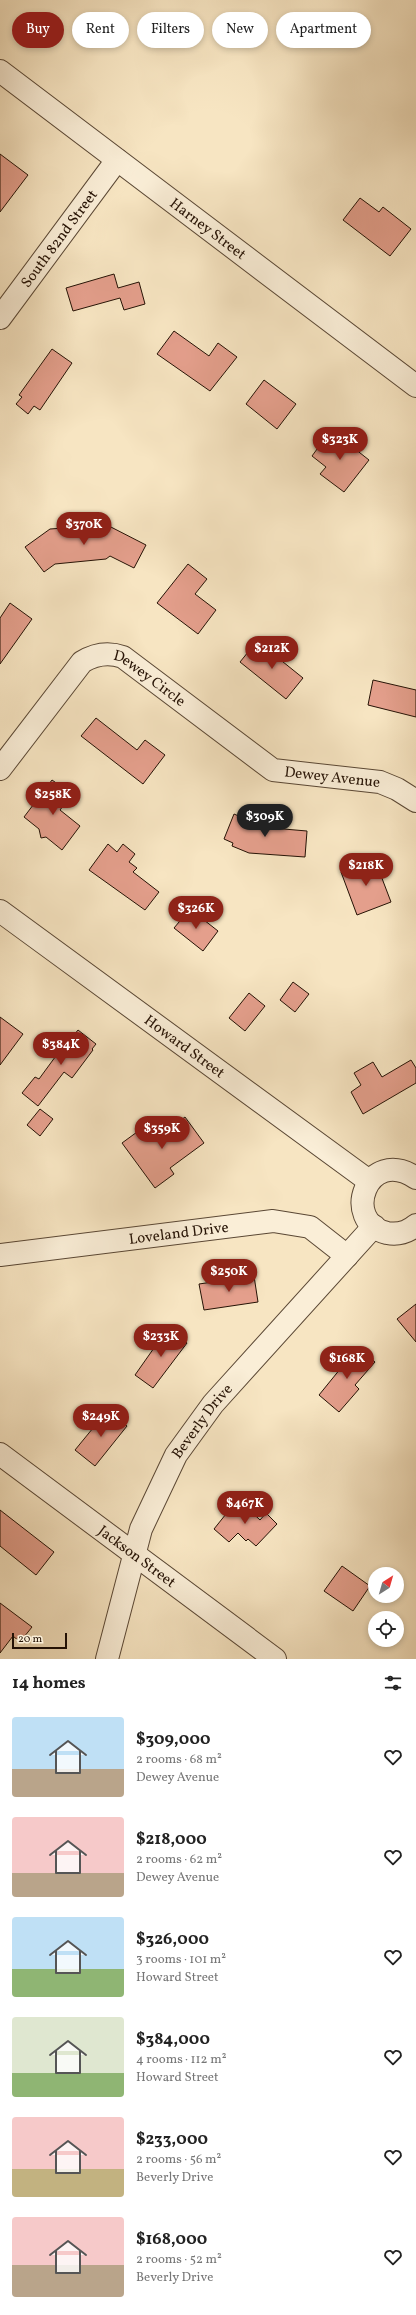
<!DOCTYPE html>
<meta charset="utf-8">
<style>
body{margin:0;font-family:Vollkorn,serif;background:#f2f2f2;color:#222;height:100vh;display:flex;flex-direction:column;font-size:15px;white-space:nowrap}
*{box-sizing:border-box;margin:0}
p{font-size:13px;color:#767676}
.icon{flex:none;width:22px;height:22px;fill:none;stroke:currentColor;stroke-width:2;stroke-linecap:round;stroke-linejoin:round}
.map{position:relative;height:1659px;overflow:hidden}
.side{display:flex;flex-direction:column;background:#fff;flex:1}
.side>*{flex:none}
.top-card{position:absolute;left:12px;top:12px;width:392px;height:36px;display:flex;gap:8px}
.needle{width:26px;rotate:37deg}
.controls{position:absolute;left:368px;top:1567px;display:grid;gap:8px}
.controls a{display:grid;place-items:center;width:36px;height:36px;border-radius:50%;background:#fff;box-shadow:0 2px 6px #0003;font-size:20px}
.scale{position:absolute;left:12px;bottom:10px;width:55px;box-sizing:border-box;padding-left:4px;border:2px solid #251205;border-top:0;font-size:11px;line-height:14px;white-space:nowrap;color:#251205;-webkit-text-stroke:3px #faeed7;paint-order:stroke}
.price{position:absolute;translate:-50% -34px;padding:0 9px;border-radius:14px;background:#8f2418;color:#fff;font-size:13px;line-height:26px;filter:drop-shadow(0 1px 2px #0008)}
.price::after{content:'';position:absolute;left:50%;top:24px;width:12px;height:9px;margin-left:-6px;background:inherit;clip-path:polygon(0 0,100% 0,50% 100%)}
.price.active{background:#222;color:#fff}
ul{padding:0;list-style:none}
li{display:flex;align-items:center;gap:12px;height:100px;padding:0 12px}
li span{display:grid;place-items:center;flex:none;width:112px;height:80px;border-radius:4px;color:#555}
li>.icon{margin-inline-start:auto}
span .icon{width:48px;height:48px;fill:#fffc;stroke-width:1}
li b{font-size:17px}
h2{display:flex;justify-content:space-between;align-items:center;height:48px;padding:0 12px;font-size:17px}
.chip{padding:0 14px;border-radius:18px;background:#fff;box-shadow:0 2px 6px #0003;font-size:14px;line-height:36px}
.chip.active{background:#8f2418;color:#fff}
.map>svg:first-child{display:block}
.building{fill:#e49f8c;stroke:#251205}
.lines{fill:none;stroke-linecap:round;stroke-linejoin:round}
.minor-casing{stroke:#5a4734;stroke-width:24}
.minor{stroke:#faeed7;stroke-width:22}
.labels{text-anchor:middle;stroke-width:3;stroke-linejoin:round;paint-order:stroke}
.street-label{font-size:15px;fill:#251205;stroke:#faeed7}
</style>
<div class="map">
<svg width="416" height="1659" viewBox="0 0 416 1659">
<rect width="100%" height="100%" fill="#f7e5c2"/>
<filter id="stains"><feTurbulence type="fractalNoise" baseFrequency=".005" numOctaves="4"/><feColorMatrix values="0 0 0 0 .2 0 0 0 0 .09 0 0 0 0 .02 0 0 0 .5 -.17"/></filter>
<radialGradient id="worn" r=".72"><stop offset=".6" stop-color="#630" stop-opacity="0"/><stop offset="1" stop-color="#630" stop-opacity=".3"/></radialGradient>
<path class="building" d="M0,154L28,175L0,212Z
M360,198L379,212L383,207L411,229L390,256L343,220Z
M114,274L118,288L139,282L145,304L124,310L120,298L73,311L66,288Z
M174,331L209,356L218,343L237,357L210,391L157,354Z
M52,349L72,363L40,410L34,406L28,414L16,404L22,397L19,395Z
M264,380L296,404L277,429L246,404Z
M331,430L369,460L344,492L320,474L326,467L312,456Z
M107,525L146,545L134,568L110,556L106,559L55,564L44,572L25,547L50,529Z
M188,564L207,579L195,594L216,610L198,634L157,603Z
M10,603L32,619L0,664V618Z
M257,641L303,678L286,699L240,662Z
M373,680L416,690V717L368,705Z
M96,718L137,750L145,740L165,755L143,784L81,736Z
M52,780L72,794L60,810L80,826L62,850L46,837L41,838L39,829L24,817Z
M234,814L241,817L242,815L272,828L307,831L305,857L249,853L232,846L233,843L224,839Z
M108,844L117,852L123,844L135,854L129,862L137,868L133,872L159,892L145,910L89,870Z
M375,860L391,902L357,915L341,872Z
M190,909L218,931L203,951L174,928Z
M293,982L309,994L295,1012L280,1000Z
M249,993L265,1006L245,1031L229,1018Z
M0,1017L23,1034L0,1065Z
M78,1030L96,1044L92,1049L93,1050L72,1078L64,1072L38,1106L22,1093L35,1077L39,1079L72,1034L74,1035Z
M411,1060L416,1068V1083L363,1114L351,1092L361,1085L354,1073L373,1062L382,1077Z
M40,1109L53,1119L40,1136L27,1125Z
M185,1117L204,1143L170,1168L174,1174L155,1188L122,1143L148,1124L158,1137Z
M254,1276L258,1302L204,1310L199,1284Z
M416,1304V1342L397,1319Z
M168,1328L187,1343L153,1388L135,1375Z
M358,1347L375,1362L355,1385L359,1389L339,1412L319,1395Z
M107,1411L127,1426L95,1466L75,1450Z
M238,1499L260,1520L266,1513L277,1524L256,1546L248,1539L246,1541L238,1533L229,1542L214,1529Z
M0,1510L54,1552L36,1575L0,1546Z
M342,1566L370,1586L353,1611L324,1591Z
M0,1603L32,1627L20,1642L13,1636L0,1653Z"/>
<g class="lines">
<g class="minor-casing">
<g id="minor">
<path id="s1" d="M0,71L416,386"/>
<path id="s2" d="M0,318L117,160"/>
<path id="s3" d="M0,769L82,662C95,654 109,652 123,657L273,770L380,782L397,789L416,801"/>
<path id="s4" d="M0,911L369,1181"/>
<path d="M416,1178C367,1145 340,1222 387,1233C398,1235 408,1232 416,1225"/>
<path id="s5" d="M0,1255L273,1221L310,1227L347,1256"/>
<path id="s6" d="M0,1454L275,1659"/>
<path id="s7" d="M107,1659L141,1529L176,1455L213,1404L374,1226"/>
</g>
</g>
<use href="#minor" class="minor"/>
</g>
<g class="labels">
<g class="street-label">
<text dy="5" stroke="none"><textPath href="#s1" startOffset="261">Harney Street</textPath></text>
<text dy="5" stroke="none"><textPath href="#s2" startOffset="99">South 82nd Street</textPath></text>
<text dy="5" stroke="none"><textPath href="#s3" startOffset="211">Dewey Circle</textPath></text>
<text dy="5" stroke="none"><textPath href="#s3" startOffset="425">Dewey Avenue</textPath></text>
<text dy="5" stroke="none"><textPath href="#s4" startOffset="229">Howard Street</textPath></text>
<text dy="5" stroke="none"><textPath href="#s5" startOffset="180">Loveland Drive</textPath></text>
<text dy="5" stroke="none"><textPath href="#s7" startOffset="259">Beverly Drive</textPath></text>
<text dy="5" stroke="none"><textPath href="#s6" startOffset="171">Jackson Street</textPath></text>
</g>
</g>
<rect width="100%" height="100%" filter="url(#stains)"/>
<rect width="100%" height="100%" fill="url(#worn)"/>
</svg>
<div class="controls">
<a><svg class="needle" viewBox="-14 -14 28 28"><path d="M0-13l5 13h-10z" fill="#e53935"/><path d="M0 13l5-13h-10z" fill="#767676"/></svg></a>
<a><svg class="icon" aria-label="locate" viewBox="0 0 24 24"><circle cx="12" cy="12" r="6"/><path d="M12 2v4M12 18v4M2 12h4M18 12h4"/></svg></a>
</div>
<div class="scale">20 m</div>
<b class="price" style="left:340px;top:461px">$323K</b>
<b class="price" style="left:84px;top:546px">$370K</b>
<b class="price" style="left:272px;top:670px">$212K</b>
<b class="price" style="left:53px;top:816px">$258K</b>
<b class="price active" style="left:265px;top:838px">$309K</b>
<b class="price" style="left:366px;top:887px">$218K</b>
<b class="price" style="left:196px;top:930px">$326K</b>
<b class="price" style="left:61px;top:1066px">$384K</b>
<b class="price" style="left:162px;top:1150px">$359K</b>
<b class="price" style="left:229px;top:1293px">$250K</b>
<b class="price" style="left:161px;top:1358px">$233K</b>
<b class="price" style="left:347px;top:1380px">$168K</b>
<b class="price" style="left:101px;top:1438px">$249K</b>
<b class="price" style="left:245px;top:1525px">$467K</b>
<div class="top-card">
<a class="chip active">Buy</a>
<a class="chip">Rent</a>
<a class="chip">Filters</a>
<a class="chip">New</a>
<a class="chip">Apartment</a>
</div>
</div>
<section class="side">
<h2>14 homes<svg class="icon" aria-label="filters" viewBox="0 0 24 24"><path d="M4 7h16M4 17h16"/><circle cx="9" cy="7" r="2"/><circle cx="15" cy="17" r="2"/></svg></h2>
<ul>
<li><span style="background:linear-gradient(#bfe0f5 65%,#b9a48a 0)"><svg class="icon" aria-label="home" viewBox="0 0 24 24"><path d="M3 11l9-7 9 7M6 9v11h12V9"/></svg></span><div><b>$309,000</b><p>2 rooms · 68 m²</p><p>Dewey Avenue</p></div><svg class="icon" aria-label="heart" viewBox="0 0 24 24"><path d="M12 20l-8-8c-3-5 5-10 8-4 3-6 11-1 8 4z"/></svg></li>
<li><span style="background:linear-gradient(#f6c9c9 70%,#b9a48a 0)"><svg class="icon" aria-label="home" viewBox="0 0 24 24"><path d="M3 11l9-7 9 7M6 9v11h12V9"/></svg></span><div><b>$218,000</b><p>2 rooms · 62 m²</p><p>Dewey Avenue</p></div><svg class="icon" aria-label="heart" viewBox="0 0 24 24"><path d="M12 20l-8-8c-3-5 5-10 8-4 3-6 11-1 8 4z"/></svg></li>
<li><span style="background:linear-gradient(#bfe0f5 65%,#8fb573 0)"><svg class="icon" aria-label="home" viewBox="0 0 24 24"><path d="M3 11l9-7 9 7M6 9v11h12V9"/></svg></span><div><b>$326,000</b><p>3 rooms · 101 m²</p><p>Howard Street</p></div><svg class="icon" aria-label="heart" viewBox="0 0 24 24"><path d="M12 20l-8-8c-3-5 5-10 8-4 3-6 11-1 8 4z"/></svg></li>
<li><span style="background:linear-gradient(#dfe7d0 70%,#8fb573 0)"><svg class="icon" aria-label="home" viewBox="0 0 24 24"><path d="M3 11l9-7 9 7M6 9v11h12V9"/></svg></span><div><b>$384,000</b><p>4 rooms · 112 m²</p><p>Howard Street</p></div><svg class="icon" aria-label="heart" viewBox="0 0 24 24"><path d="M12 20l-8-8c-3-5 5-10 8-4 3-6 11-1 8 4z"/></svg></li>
<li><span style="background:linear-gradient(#f6c9c9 65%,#c2b280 0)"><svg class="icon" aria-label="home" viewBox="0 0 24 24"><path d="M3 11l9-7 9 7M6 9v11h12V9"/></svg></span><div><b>$233,000</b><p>2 rooms · 56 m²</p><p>Beverly Drive</p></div><svg class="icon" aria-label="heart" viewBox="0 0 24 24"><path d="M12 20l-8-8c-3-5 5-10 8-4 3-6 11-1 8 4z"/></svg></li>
<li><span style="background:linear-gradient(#f6c9c9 60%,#b9a48a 0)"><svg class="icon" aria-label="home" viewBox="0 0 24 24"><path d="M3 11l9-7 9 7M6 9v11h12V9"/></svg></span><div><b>$168,000</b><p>2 rooms · 52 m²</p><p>Beverly Drive</p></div><svg class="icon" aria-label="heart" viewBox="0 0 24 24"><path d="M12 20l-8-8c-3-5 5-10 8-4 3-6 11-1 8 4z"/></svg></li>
</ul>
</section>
